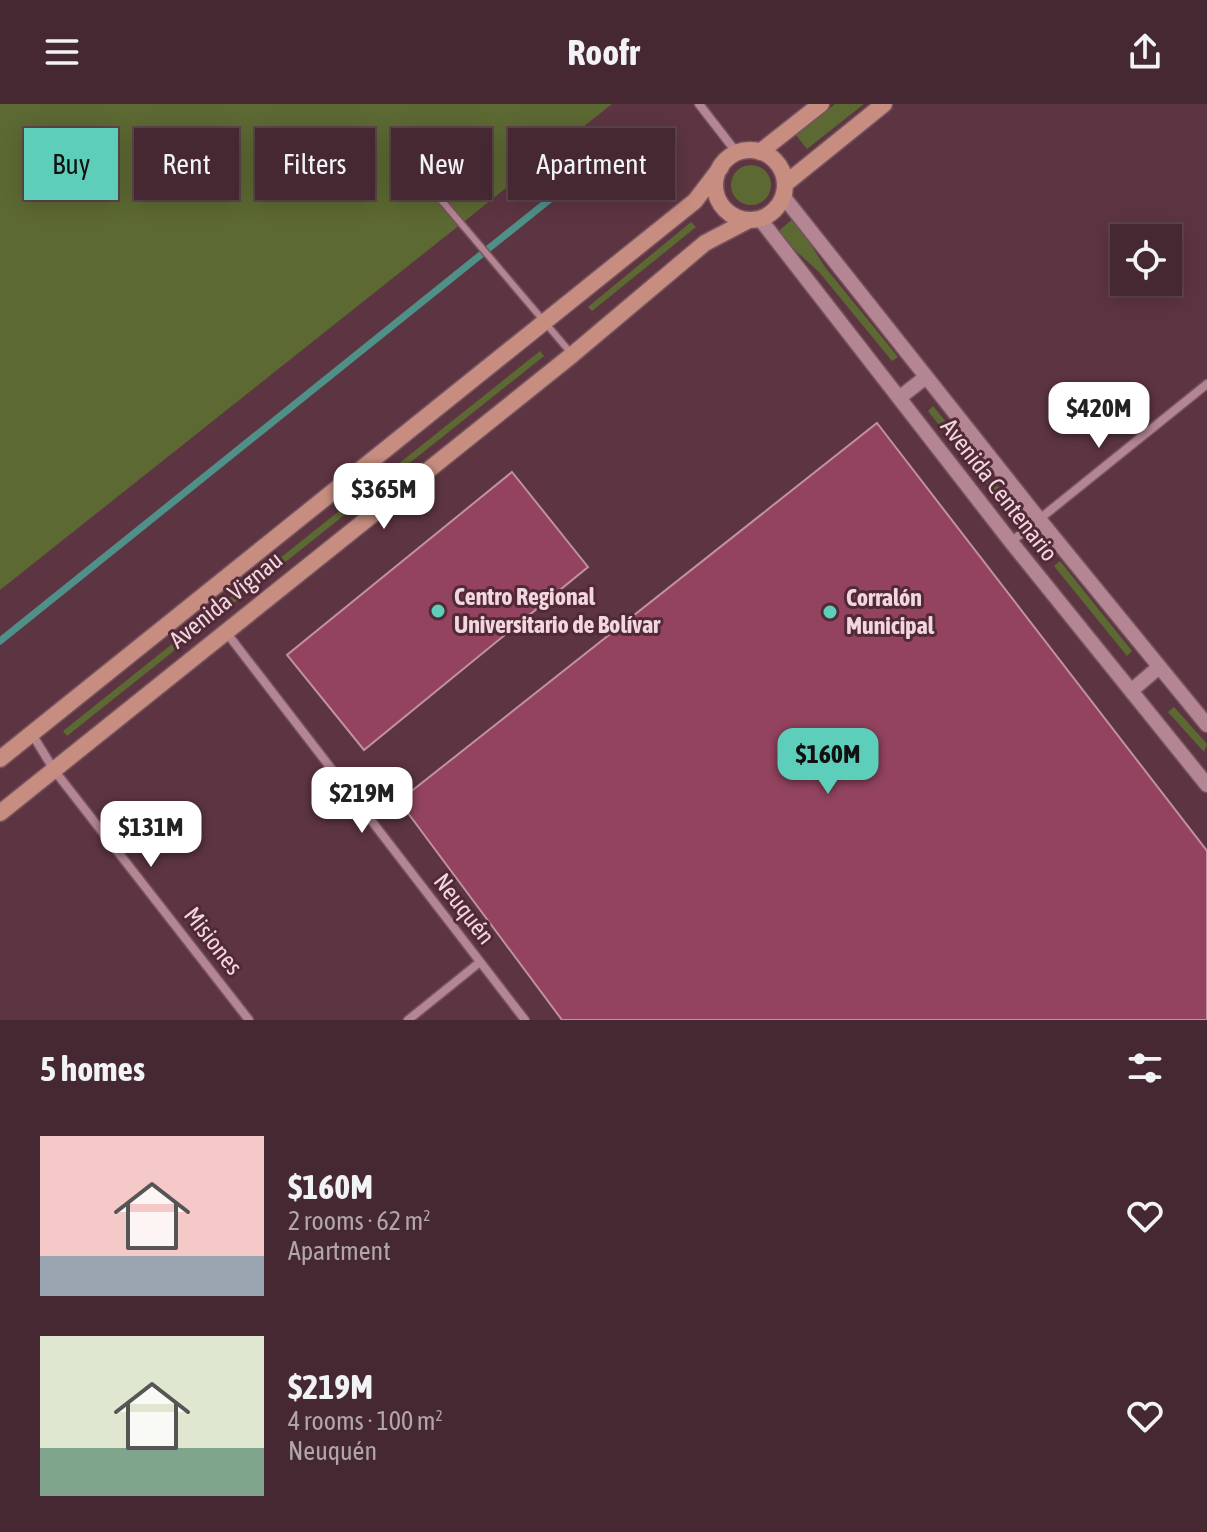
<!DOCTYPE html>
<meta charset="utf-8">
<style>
body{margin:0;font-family:"Asap Condensed",sans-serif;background:#50343e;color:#f1f3f6;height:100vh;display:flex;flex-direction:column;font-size:30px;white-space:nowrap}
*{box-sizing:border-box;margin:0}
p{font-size:26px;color:#b0a6ac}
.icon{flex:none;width:44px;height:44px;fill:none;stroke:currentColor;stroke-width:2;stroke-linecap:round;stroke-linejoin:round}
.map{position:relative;height:916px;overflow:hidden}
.panel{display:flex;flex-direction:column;background:#462832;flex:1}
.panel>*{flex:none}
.hud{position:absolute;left:24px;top:24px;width:800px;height:72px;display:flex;gap:16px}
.buttons{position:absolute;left:1110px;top:120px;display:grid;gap:16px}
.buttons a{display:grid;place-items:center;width:72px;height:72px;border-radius:0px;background:#462832;box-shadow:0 4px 20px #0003,0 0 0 2px #5e444d;font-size:40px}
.price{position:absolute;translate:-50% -68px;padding:0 18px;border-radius:16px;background:#fff;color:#222;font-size:26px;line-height:52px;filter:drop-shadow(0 2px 4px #0008)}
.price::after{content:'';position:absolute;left:50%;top:48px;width:24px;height:18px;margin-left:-12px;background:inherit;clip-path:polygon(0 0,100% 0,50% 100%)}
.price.active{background:#5dceb9;color:#111}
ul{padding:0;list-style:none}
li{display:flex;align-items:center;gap:24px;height:200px;padding:0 40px}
li span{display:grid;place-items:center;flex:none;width:224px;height:160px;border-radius:0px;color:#555}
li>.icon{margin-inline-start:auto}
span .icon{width:96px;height:96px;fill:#fffc;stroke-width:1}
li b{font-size:34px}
h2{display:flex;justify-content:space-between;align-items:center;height:96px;padding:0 40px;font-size:34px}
.chip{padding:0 28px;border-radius:0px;background:#462832;box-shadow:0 4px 20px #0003,0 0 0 2px #5e444d;font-size:28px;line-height:72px}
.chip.active{background:#5dceb9;color:#111}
header{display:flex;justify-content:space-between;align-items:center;height:104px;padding:0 40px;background:#462832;font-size:36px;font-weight:700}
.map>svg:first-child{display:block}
.green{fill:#5d6932}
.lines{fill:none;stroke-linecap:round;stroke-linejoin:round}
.stream{stroke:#4f9189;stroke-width:7}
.building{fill:#93435f;stroke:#c1919f;stroke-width:2}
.service-casing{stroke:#76535f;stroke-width:9}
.minor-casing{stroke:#76535f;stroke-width:11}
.tertiary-casing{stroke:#76535f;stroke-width:17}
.secondary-casing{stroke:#76535f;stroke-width:19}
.service{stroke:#b48593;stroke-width:6}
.minor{stroke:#b48593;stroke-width:8}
.tertiary{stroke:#b48593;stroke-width:14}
.secondary{stroke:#c78d81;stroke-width:16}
.poi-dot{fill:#5dceb9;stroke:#522a37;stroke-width:3}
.labels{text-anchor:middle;stroke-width:6;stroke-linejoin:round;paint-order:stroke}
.street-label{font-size:24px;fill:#f2d7de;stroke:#522a37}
.poi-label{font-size:24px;font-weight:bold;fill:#f2d7de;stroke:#522a37;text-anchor:start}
</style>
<header><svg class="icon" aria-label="menu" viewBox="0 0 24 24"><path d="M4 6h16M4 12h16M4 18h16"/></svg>Roofr<svg class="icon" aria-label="share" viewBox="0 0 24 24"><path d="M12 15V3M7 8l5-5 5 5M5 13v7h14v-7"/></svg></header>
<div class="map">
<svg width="1207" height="916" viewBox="0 0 1207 916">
<rect width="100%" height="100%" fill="#5d3542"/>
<path class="green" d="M0,0H612L0,486Z
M835,0H864L807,45L796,31Z
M731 81a20 20 0 1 1 40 0a20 20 0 1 1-40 0Z
M794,114L825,163L898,253L892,257L819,168L776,129Z
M691,118L696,123L592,207L588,203Z
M540,247L544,252L67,632L63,627Z
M933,302L1006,392L1000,397L928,307Z
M1060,457L1132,547L1127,552L1054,462Z
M1174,603L1207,640L1204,648L1168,608Z"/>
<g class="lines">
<path class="stream" d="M0,537L610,47"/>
</g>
<path class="building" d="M877,319L1207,747V916H562L399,697Z
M512,368L588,463L364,646L287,551Z"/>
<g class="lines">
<g class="service-casing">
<path id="service" d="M437,91L570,248"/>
</g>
<g class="minor-casing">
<path id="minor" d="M699,0L737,49
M1011,438L1207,280
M226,528L525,916
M32,630L54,666L249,916
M408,916L480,858"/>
</g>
<g class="tertiary-casing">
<path id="tertiary" d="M783,92L1039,415L1207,621
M760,115L1011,438L1207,681
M899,294L926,273
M1131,587L1159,563"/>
</g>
<g class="secondary-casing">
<path id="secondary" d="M715 81a35 35 0 1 1 70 0a35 35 0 1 1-70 0Z
M760,48L821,0
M785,80L884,0
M0,655L695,97L721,63
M0,709L572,251L705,139L749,116"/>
</g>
<use href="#service" class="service"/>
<use href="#minor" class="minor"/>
<use href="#tertiary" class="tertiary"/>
<use href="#secondary" class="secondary"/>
</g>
<g class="poi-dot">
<circle cx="438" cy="507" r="8"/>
<circle cx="830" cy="508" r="8"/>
</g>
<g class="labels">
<g class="street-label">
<text transform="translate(999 386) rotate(52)" y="8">Avenida Centenario</text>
<text transform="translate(226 496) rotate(-39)" y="8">Avenida Vignau</text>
<text transform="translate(464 805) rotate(52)" y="8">Neuquén</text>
<text transform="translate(213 837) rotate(52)" y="8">Misiones</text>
</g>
<g class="poi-label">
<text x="454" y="501">Centro Regional<tspan x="454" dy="28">Universitario de Bolívar</tspan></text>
<text x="846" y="502">Corralón<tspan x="846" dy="28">Municipal</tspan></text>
</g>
</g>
</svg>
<div class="buttons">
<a><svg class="icon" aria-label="locate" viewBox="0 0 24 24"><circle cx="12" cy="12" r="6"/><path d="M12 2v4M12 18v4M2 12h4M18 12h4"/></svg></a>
</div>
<b class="price" style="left:1099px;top:346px">$420M</b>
<b class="price" style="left:384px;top:427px">$365M</b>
<b class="price active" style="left:828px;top:692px">$160M</b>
<b class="price" style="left:362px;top:731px">$219M</b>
<b class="price" style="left:151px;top:765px">$131M</b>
<div class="hud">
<a class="chip active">Buy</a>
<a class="chip">Rent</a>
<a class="chip">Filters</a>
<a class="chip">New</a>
<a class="chip">Apartment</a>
</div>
</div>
<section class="panel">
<h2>5 homes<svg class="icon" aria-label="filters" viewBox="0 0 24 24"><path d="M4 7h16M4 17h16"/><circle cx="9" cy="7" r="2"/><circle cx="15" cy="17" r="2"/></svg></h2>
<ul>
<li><span style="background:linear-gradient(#f6c9c9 75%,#9aa5b1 0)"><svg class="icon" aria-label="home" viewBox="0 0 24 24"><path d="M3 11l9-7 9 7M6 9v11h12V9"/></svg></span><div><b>$160M</b><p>2 rooms · 62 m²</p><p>Apartment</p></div><svg class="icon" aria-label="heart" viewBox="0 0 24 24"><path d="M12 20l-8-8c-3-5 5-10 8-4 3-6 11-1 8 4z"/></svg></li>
<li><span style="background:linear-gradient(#dfe7d0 70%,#7fa58c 0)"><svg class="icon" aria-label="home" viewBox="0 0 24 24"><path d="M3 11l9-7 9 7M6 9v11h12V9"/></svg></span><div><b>$219M</b><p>4 rooms · 100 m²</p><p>Neuquén</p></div><svg class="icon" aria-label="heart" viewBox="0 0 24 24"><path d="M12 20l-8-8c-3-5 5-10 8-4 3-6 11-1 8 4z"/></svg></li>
</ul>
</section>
